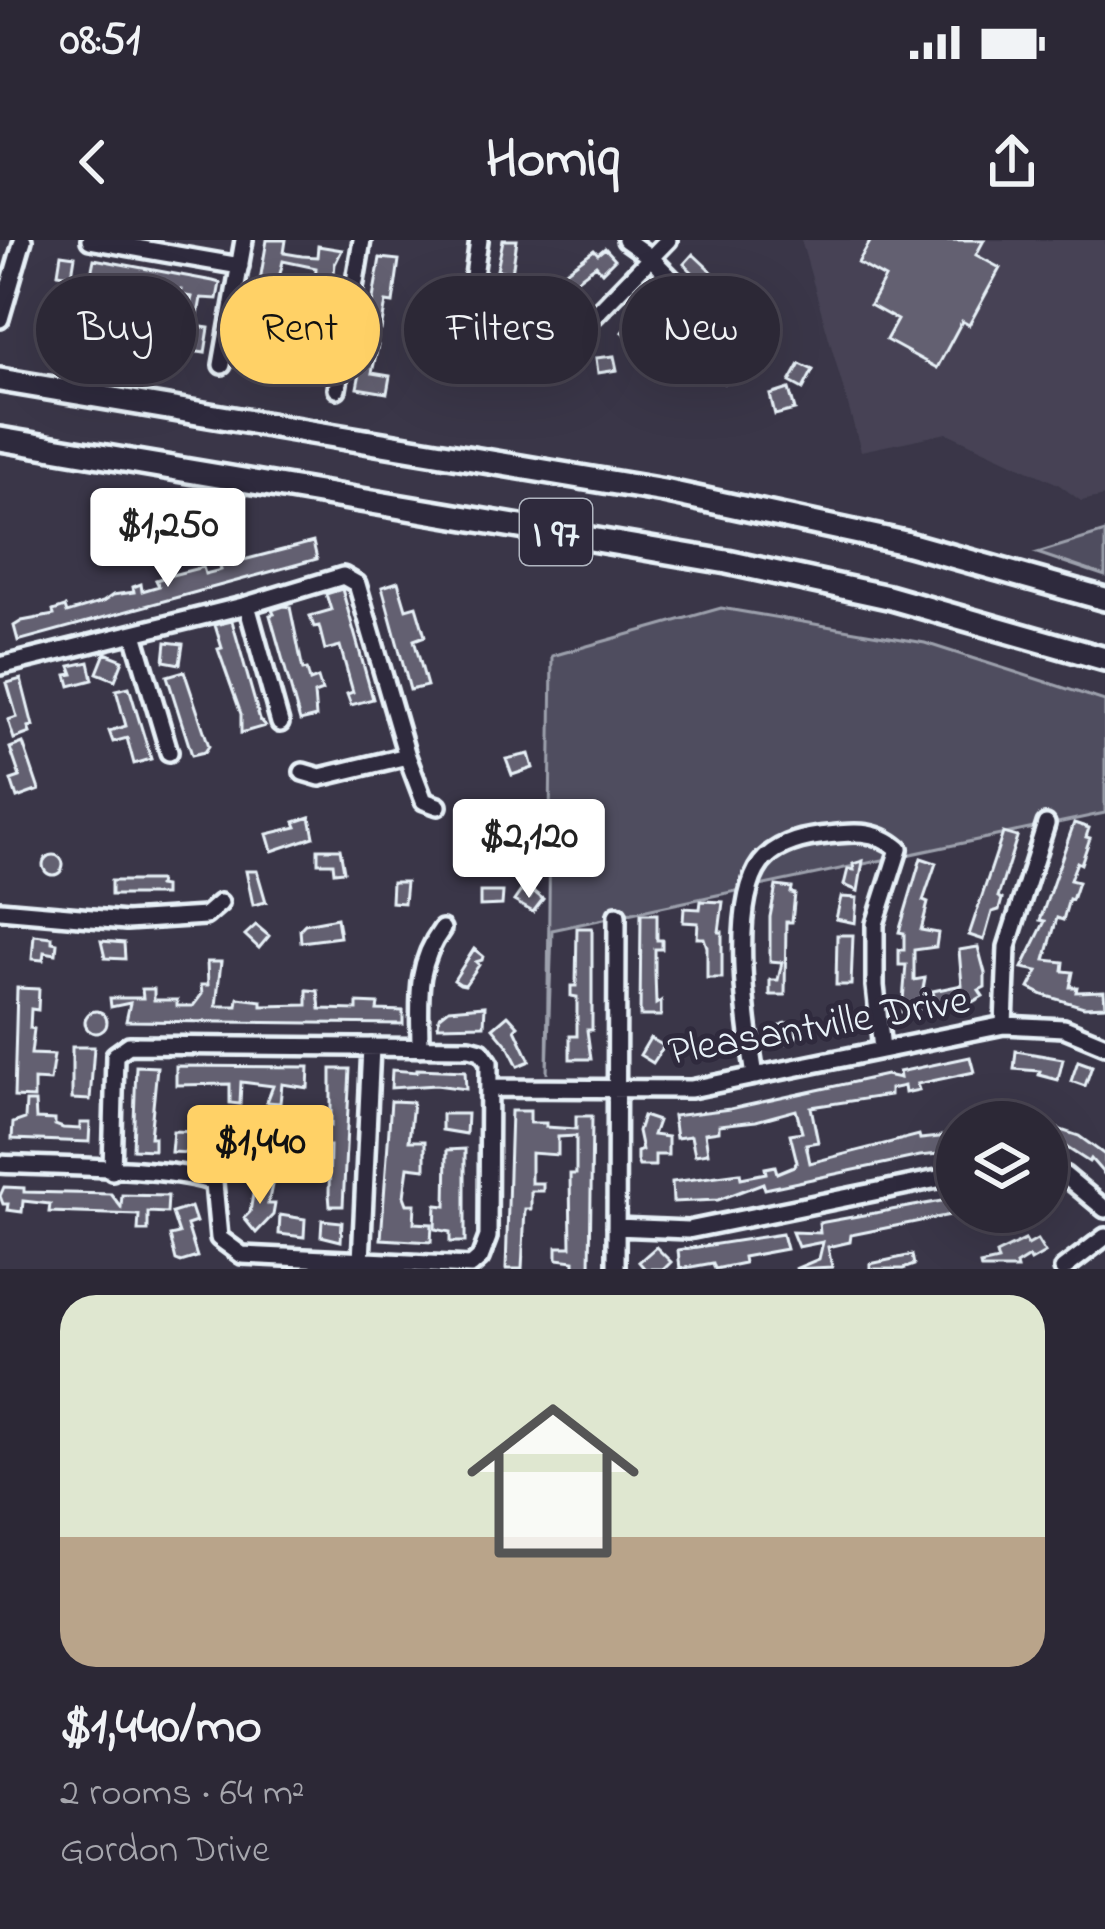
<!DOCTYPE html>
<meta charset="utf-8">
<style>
body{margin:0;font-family:"Indie Flower",sans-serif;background:#34303e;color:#f1f3f6;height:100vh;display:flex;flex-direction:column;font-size:45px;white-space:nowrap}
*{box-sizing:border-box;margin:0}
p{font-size:39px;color:#a6a6ad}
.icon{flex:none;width:66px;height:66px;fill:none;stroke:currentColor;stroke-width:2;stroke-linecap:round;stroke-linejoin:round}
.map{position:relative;height:1029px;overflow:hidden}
.side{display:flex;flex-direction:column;background:#2c2836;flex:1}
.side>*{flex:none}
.hud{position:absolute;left:36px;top:36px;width:1035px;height:108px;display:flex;gap:24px}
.controls{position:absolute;left:936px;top:861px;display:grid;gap:24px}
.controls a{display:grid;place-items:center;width:132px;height:132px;border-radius:50%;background:#2c2836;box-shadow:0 12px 48px #0002,0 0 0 3px #484451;font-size:60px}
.price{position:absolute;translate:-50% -102px;padding:0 27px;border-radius:12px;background:#fff;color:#222;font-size:39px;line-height:78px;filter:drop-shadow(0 3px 6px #0008)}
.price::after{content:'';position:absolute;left:50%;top:72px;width:36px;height:27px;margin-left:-18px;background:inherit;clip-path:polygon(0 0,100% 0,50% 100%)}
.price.selected{background:#ffd166;color:#111}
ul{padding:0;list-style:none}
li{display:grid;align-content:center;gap:24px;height:636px;padding:0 60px}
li+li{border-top:3px solid #484451}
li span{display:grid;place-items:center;height:372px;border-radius:36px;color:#555}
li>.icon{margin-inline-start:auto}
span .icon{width:216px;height:216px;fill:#fffc;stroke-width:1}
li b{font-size:51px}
.chip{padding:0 42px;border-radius:54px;background:#2c2836;box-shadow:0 12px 48px #0002,0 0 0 3px #484451;font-size:42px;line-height:108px}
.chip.selected{background:#ffd166;color:#111}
.status{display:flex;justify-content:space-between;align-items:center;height:84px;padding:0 60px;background:#2c2836;direction:ltr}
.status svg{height:33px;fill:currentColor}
header{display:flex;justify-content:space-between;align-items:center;height:156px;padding:0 60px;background:#2c2836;font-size:54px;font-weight:700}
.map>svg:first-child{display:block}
.built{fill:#464354}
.green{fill:#504e5f;stroke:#9ca0ac;stroke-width:3}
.building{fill:#636171;stroke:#e8f1f8;stroke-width:3}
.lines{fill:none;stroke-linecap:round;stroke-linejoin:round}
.minor-casing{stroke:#e8f1f8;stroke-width:24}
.highway-casing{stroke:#e8f1f8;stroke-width:30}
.minor{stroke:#2f2a3d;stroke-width:15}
.highway{stroke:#2f2a3d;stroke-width:21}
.labels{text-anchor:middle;stroke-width:10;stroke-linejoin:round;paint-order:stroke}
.shield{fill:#2f2a3d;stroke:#b0b5c0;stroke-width:3}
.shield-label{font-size:39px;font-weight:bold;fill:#e8f1f8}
.street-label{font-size:42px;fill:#e8f1f8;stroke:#2f2a3d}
</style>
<div class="status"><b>08:51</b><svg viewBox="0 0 49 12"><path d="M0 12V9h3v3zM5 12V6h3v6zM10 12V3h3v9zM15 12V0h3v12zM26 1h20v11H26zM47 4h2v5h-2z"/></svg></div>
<header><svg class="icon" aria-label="back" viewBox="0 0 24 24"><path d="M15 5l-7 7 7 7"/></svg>Homiq<svg class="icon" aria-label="share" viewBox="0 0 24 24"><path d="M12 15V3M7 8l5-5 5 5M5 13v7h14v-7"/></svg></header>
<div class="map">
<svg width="1105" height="1029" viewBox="0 0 1105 1029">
<rect width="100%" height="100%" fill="#3a3648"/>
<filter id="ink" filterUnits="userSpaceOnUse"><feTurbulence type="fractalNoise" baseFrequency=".00833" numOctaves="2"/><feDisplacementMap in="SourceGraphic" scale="24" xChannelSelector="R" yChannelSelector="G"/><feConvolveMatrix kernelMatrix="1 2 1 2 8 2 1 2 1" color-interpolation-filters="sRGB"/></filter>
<g filter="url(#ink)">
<path class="built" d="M801,0H1105V256L1081,261L1058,244L947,193L861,211Z"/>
<path class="green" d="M1105,292V336L1037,313Z
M721,368L925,403L1105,461V573L552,690L547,834L552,416Z"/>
<path class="building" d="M267,0H286L284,13L302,16L317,17L318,6L342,10L335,24L327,96L320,109L316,140L299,138L300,132L294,131L296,120L301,121L306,92L311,93L316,28L283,21L279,38L275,37L265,89L252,87Z
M503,0H517L512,33L497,30Z
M871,0H984L976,15L1000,28L969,85L962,81L937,128L886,100L897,80L870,65L885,38L858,23Z
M605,8L615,19L602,32L596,25L571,44L563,33L594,10L598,14Z
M61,14L75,16L72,35L58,33Z
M693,14L726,45L716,55L684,24Z
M380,18L399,20L393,63L386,62L381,90L368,88Z
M94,19L213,41L220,43L217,59L201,58L198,75L188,73L192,57L180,55L181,50L128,40L127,47L116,45L114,61L104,59L107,42L90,39Z
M504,51L523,54L520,72L501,69Z
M677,77L734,131L724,143L667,88Z
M633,79L647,90L637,103L622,92Z
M195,86L209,88L205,113L191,111Z
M507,90L517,106L497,121L496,131L485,130L482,125L495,107L490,101Z
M368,92L378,105L372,133L390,136L387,153L357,148Z
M248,104L262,106L257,131L244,128Z
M614,116L617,130L598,133L596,118Z
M800,124L813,130L803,149L790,142Z
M789,149L795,170L775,175L770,155Z
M313,302L317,319L18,401L14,386L22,381L54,375L53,371L65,367L67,373L103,362L113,355L134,352L133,347L141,344L142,351L159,346L156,340L168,336L203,327L205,334L221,330L220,326Z
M398,342L406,369L416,366L425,396L414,400L427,446L410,450L382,347Z
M342,349L373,459L351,465L347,454L353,452L340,406L325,410L319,386L314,387L310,376L331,370L326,354Z
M284,366L290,367L303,430L307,429L310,441L318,438L322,451L314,454L316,477L300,481L270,375L274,374L272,370Z
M232,381L260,480L265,486L241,493V474L218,409L222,408L215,385Z
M166,402L183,404L180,424L164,421Z
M105,413L123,420L115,440L97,433Z
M89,422L93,440L70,446L67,435L73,434L70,426Z
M184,431L209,506L205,512L192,515L167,436Z
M21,439L33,486L28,487L30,493L14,499L8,480L17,477L7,443Z
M129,447L151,519L134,524L127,498L113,502L109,491L126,486L116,450Z
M23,503L39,550L17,558L11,540L20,537L10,508Z
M529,514L533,528L512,535L506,519Z
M310,577L314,597L272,611L267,594L297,587L295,582Z
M1074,583L1089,588L1086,597L1090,598L1081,624L1077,622L1070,640L1078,642L1072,660L1069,659L1063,680L1057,678L1045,720L1064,722L1063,731L1073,732L1070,747H1077L1076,752L1104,751L1105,766L1084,767L1043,755L1029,748L1038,731L1022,728L1045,681L1040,680Z
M1003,593L1017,597L998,657L1002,659L999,670L992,672L984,700L969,695Z
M318,609H340L344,631L334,632L333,623H318Z
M43 625a10 10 0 1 1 20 0a10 10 0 1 1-20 0Z
M921,618L936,623L923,661L928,663L921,690L938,693L936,707L914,710V740L925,738L918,775L902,772L906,725H899V710H904V693L899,692Z
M863,621L858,651L844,645L848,629L854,630L853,624Z
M246,631H257L266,662L253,665Z
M111,641H159L158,646L164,647V655H111Z
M392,642H406L404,663L391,662Z
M776,646L792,648L791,653L795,654L792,682H786L785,755H770V740H778L782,722L770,721V677Z
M521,651L530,658L534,652L543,659L533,672L514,661Z
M480,652H503L502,665L480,666Z
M841,657L857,658L855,683L836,679Z
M701,661L723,662L719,692H722V738H707V707L704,698H697L698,683L683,682L684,668L700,669Z
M641,674H657V700H662V709H655V732L656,764L661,761V776H640Z
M337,678L340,697L301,702L300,689L305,684Z
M256,685L269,696L259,708L245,695Z
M577,688H592V790H587L591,819H570V796H577V757L571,756V746H576Z
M34,695L52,697V702L57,703L56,714L44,712L43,720L32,719Z
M837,695H853L851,745H836Z
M101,701L124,703L125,719L105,718Z
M978,707L985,733V747L979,750L983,756L969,764L964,754L951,761L952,767L937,770L933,751L962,745L959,710Z
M474,709L483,716L482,720L476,722L479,725L465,745L460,744L454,740Z
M207,722H221L216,766H237L238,758L262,761V766L307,765V750L318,751L320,769L357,770V763L378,764L377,770L403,771V784L126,781L130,763L111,767L110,758H143L142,749H154V760H177V766H193L202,754L201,745H208Z
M17,748L39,749L38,770L31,769L30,788L34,789L31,814L54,815L50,841L34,840V858L14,857Z
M485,766L484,785L438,786L439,777L449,769Z
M834 779a10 10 0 1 1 20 0a10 10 0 1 1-20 0Z
M85 782a11 11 0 1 1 22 0a11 11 0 1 1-22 0Z
M508,775L518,786L515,789L530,821L518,826L508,806L493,788Z
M777 793a10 10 0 1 1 20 0a10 10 0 1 1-20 0Z
M650,798L664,806L653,823L640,815Z
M72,807H94L90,860L72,859Z
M1016,811L1063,819L1058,840L1039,835L1040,831L1014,829Z
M970,817L974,832L917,844L919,850L905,853L904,846L890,849V855L811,867L818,902L806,904L810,923L919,895L920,899L939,897L957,889V912L920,916L765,949L763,943L718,960L673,962L672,942L740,933L741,938L766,933L765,928L775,926L777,933L794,926L797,922L790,894L802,892L796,870L756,881L719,885V891L705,893L708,913L695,915L691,896L676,898L673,876L730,869L886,835L900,838L899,832Z
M1078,821L1092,826L1085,846L1071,841Z
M136,826L157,827L150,897H154V910L133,909Z
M176,826L309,827L308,848L282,844L280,863L267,862L273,846L241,842L240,864L230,863V844L176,845Z
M331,829H350L343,966H330L329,953L330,906H325L326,886H331Z
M417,829L465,831L466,849L436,845L391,848L392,830L417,832Z
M391,861L413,862L409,901H425V929L408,927L404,956L407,964H415L414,983L432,984L431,1002L381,999Z
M26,862H35L36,879L55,880V885L63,888L80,889V883H90L89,902L12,899L13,883L25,879Z
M511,871H530V883H546V887L576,889V876H592L590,1029H574V1021L557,1019V1007H571L570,934H576V896L558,897V915L531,913V943H543V951H531V969H525L522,1029H506Z
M442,874H467L466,894L442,890Z
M643,876L658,881L653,895L668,897V915H655V926H639L637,921V912L642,910L638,891Z
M237,883L253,896L246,911L228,902Z
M1049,886L1079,896L1105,915V935L1091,919L1089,922L1064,906L1047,902Z
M173,891L193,892L192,913L171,912Z
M465,909V1002H450V992L435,989L436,965L446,966L447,910Z
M265,910L272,929L256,934L249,915Z
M255,943L272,945L268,964H275L273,975L256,993L244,978L250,972Z
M4,947L24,948V952L111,954L121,967L122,955L168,956L167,973L148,972V991H138L139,975L49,972L50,964L23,961L22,972L7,970L8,964H3L0,956Z
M947,960L950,975L851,995L850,1002L828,1007L832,1027L795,1029L819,1019L823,1002L798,1007L792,992L820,993L819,983Z
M191,967L196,982L187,985L197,1017L181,1022L176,1020L170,996L179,994L172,973Z
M280,975L305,979L304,997L279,994Z
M322,980L342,982L341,1001L321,996Z
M782,994L786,1009L743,1017L744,1023L715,1029L713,1023L680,1029L678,1010Z
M1025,1000L1028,1005L1037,1000L1045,1013L1031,1021L1029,1017L1016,1025L1017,1029H981L980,1025L998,1021L996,1014Z
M656,1007L671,1022L664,1029H645L639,1022Z
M912,1015L914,1025L903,1029H870V1024Z"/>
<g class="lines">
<g class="minor-casing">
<path id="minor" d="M90,0L240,26
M626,0L650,17L720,88L766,113
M470,64L479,0
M595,75L668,0
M0,79L23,0
M222,125L244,0
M337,149L362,0
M247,365L280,483
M134,394L169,512
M0,426L247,365L343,336L357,344L407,516L424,561L438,566
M303,532L320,537L407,516
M0,670L126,681L205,676L220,663
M1004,785L1007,707L1046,584
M420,808C420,762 414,727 442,689
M755,836C747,786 729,665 761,623C775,605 798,599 819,596C849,592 875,588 899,609L875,684V746L882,809
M489,848L691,849L1004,785L1064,788L1105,805
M0,924C46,927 180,926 214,943L219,998L242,1015L471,1026L480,1018L488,997L489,822L481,811L470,808L129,805L115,815L112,931
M1047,929L1064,935L1105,969
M616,987L688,990L957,935
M361,1021L371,807
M616,1029L617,675
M1063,1029L1105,997"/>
</g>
<g class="highway-casing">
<path id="highway" d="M0,140L664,251L905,303L1105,359
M0,199L727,322L888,357L1105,419"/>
</g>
<use href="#minor" class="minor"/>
<use href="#highway" class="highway"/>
</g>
</g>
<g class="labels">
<rect class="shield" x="520" y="259" width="72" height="66" rx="9"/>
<g class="shield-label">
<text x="556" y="306">I 97</text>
</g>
<g class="street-label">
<text transform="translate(818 783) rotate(-10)" y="15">Pleasantville Drive</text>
</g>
</g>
</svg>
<div class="controls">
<a><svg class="icon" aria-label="layers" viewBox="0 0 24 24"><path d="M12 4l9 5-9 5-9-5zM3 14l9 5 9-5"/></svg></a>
</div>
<b class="price" style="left:168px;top:350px">$1,250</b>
<b class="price" style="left:529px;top:661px">$2,120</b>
<b class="price selected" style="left:260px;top:967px">$1,440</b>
<div class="hud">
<a class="chip">Buy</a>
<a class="chip selected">Rent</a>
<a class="chip">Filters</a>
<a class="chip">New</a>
</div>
</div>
<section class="side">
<ul>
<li><span style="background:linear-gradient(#dfe7d0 65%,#b9a48a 0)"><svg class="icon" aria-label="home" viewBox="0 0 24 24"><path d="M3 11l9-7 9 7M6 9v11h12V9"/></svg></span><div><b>$1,440/mo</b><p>2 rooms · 64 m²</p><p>Gordon Drive</p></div></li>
</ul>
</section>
